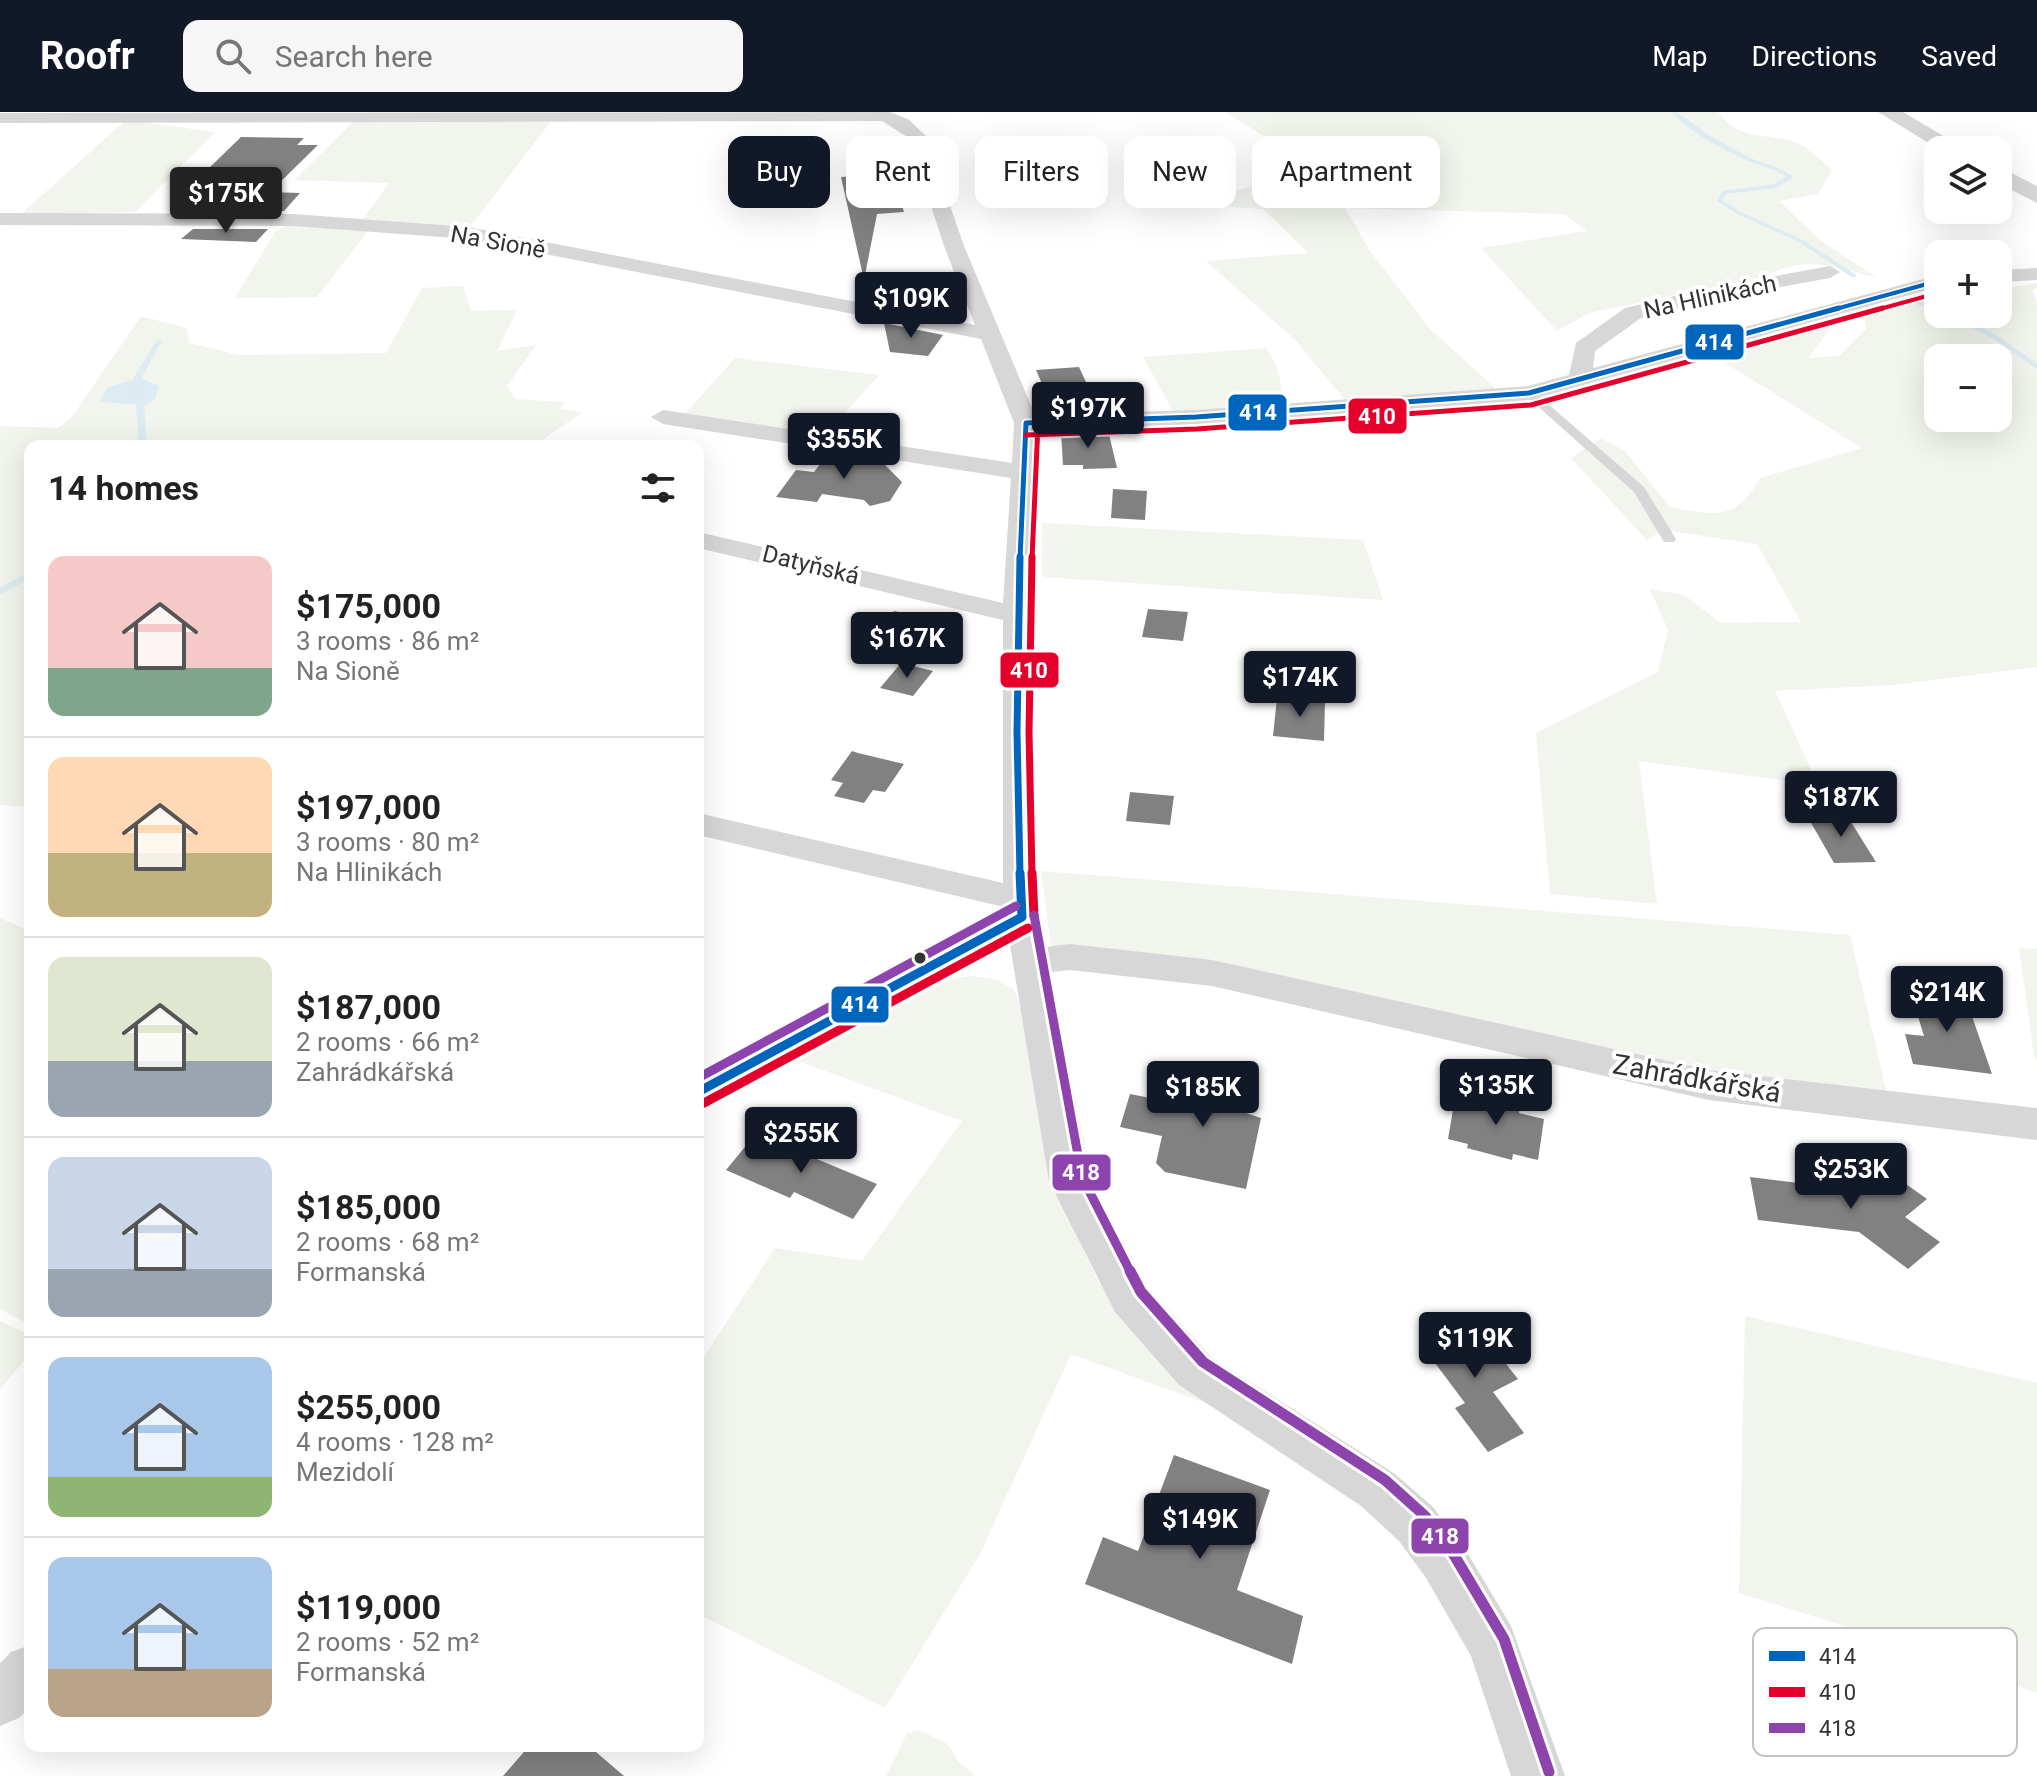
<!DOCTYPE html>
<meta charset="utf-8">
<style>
body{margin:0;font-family:Roboto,sans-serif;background:#f6f6f6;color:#222;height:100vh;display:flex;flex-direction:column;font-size:30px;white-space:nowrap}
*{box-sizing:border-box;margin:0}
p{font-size:26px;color:#767676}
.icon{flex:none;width:44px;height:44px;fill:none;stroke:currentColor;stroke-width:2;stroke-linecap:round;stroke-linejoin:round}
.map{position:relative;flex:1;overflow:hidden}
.drawer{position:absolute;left:24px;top:328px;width:680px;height:1312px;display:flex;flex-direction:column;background:#fff;border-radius:16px;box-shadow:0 8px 32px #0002}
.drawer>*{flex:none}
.banner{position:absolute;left:728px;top:24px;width:760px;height:72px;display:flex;gap:16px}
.buttons{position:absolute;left:1924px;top:24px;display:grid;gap:16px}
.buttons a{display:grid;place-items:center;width:88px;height:88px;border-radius:16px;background:#fff;box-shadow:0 8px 32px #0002;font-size:40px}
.price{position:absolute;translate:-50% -68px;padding:0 18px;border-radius:8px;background:#111827;color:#fff;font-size:26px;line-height:52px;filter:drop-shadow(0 2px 4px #0008)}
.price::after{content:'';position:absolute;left:50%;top:48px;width:24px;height:18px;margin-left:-12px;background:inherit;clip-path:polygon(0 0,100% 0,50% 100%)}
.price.active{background:#222;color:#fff}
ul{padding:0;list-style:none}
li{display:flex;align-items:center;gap:24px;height:200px;padding:0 24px}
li+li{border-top:2px solid #e0e0e0}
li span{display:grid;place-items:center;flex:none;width:224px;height:160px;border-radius:16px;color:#555}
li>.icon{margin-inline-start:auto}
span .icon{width:96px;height:96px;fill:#fffc;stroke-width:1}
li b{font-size:34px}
h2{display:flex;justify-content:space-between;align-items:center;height:96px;padding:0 24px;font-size:34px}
.pill{padding:0 28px;border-radius:16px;background:#fff;box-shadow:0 8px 32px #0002;font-size:28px;line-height:72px}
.pill.active{background:#111827;color:#fff}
header{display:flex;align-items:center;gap:48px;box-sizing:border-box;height:112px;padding:0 40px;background:#111827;color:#fff}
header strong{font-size:38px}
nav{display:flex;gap:44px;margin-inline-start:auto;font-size:28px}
.search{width:560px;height:72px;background:#f6f6f6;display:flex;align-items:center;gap:20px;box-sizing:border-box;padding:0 28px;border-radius:16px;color:#767676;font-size:30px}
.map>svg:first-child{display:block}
.green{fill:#f1f5ed;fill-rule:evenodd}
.water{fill:#ddebf3}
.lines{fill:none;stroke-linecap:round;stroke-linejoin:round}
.stream{fill:#ddebf3;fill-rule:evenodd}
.building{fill:#818181}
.service{fill:#d7d7d7;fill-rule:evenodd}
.minor{fill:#d7d7d7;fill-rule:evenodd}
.tertiary{fill:#d7d7d7;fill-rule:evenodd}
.bus-1-far3-casing{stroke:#fff;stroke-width:7}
.bus-1-far2-casing{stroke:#fff;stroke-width:9}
.bus-1-far1-casing{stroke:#fff;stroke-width:12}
.bus-1-casing{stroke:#fff;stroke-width:15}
.bus-2-far3-casing{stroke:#fff;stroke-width:7}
.bus-2-far2-casing{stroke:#fff;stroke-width:9}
.bus-2-far1-casing{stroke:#fff;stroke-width:12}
.bus-2-casing{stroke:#fff;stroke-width:15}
.bus-3-far1-casing{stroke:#fff;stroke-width:15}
.bus-3-casing{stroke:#fff;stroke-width:17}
.bus-1-far3{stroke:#0065bd;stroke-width:4}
.bus-1-far2{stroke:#0065bd;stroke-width:5}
.bus-1-far1{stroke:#0065bd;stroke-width:7}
.bus-1{stroke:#0065bd;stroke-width:9}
.bus-2-far3{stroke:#e4002b;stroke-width:4}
.bus-2-far2{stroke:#e4002b;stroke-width:5}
.bus-2-far1{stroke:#e4002b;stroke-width:7}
.bus-2{stroke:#e4002b;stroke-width:9}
.bus-3-far1{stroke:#8e44ad;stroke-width:9}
.bus-3{stroke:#8e44ad;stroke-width:11}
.bus-dot{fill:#333;stroke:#fff;stroke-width:3}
.labels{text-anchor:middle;stroke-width:8;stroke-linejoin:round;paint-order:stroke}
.far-street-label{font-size:24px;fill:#333;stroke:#fff}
.street-label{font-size:28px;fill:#333;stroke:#fff}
.key{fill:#fff;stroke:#c2c2c2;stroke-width:2}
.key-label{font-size:22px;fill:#333}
.line-badge{stroke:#fff;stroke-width:3}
.badge-label{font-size:22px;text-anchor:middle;font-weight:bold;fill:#fff}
</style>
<header>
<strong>Roofr</strong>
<div class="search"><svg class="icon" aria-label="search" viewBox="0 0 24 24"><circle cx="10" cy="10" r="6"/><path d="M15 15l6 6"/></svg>Search here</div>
<nav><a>Map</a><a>Directions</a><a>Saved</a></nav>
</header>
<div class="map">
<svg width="2037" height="1664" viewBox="0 0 2037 1664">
<rect width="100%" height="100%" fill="#fff"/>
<path class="green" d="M1225,0H1718C1741,31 1768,20 1797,31C1809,36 1822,50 1832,58L1818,82L1779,89L1821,129L1878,166C1831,154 1808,143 1762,165L1589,201L1557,219L1481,136L1587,119L1564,102L1345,96L1370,139L1430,217L1495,276L1487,286L1346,289L1295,228L1206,149L1308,141L1263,97L1183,92L1319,58Z
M126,8L215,20L135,100L20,103Z
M552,8L467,119L363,107L389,71L294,68L354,9Z
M288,113L368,119L317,185L235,186L275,120Z
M2037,171V176L2032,178L2037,190V555L1894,573L1775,579L1818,673L1639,649L1657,792L1550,782L1536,621L1658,560L1668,518L1650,477L1684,483L1721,511L1801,510L1757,432L1663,418L1647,428L1571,346L1601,326L1624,338L1670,395C1715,403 1736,410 1760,366L1862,336L1717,246L1820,212L1833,213L1808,246L1839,244L1867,216L1862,198L1923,181L1938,182V202H1998V177ZM1938,246H1998V306H1938Z
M463,174L471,199L517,198L497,239L536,233L507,274L515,287L565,290L560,297L583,300L533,334H30V695L0,693V314L58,316L72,305L141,204L186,216L190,231L239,243L386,241L422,176Z
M1266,236C1278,254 1287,277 1276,297L1174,301L1143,245Z
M735,246L879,263L824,325L683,304Z
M1042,411L1363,428L1383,488L1042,465Z
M1041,759L1850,823L1888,986L1709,961L1051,834Z
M0,806L30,819V1213L0,1197Z
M2019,836L2037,837V948L2034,944Z
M970,864L995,867L1014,877L1022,900L1053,1073L1097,1167L1157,1247L1216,1295L1071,1242L980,1442L885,1596L698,1502V1254L775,1136L862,1149L962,1009L787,945C835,921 920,870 970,864Z
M1745,1204L2037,1271V1581L1889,1528L1739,1481Z
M0,1209L30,1223V1242L0,1277Z
M919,1618L947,1631L958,1649L976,1664H886L907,1621Z"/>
<path class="water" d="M138,265L159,274L155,287L146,293L100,290L106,277Z"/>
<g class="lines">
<path class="stream" d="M1672,0C1683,2 1700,17 1710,24C1723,31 1737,39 1750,46C1765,52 1779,54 1792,64V66L1776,76L1726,82L1722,88L1741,100L1803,128L1856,163V165H1852L1799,130L1737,102L1717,89L1722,79L1774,72L1786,65C1774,56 1760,54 1746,48C1724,38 1687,19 1672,0Z
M1906,186H1910L1938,196V200L1906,188Z
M1946,202C1969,202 2017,237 2037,252V257L1994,227Z
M157,228L162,229L142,265L147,334H139L134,265Z
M30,459V466L0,483V476Z"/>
</g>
<path class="building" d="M241,25L304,26L297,33H318L270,80L300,81L284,99H213L219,94L171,93Z
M893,62L904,100L877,102L864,168L841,65Z
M193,117H268L256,130L181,127Z
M943,184L949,205L879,189L914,185Z
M884,211L943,223L928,244L890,240Z
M1079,255L1099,298L1059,299L1058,289L1050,290L1036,258Z
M1108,318L1117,356L1083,357V353H1063L1061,320Z
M829,341L881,349L902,370L890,389L870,394L864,388L822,382L817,390L776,385L796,358L814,360Z
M1113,377L1147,379L1145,408L1111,406Z
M1148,497L1188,500L1183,529L1142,525Z
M894,499L933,508L911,534L871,525Z
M901,551L933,559L913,584L880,576Z
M1297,584L1325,590L1324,629L1273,624L1277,586Z
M852,639L858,641L904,652L885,680L873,678L864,691L834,684L843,671L831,668Z
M1130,680L1174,684L1170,713L1126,709Z
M1806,702H1846L1876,750L1834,751Z
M1910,878L1965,884L1992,962L1913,952L1905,922L1924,924Z
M1221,951L1239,954L1250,967L1243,1000L1261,1006L1246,1077L1165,1060L1156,1051L1162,1024L1120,1015L1130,982L1196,995L1206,958Z
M1478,981L1521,990L1519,1001L1544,1007L1538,1048L1513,1042L1512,1048L1467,1036L1468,1032L1448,1027L1455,986L1475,991Z
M758,1019L809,1040L807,1043L877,1072L853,1107L794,1080L790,1086L726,1058Z
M1879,1053L1927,1087L1905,1105L1940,1130L1908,1157L1859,1120L1758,1108L1750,1065L1849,1077Z
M1471,1208L1518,1267L1493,1280L1524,1321L1488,1340L1455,1296L1465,1291L1420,1231L1434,1224L1438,1209L1457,1214Z
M1174,1343L1270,1378L1237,1478L1303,1504L1292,1552L1085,1472L1103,1425L1138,1439Z
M529,1634H589L624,1664H503Z"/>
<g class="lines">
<path class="service" d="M1525,279H1533L1644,375L1676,427L1674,430H1664L1634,380L1525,283Z"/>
<path class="minor" d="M890,0L908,7L926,24L964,134L1035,303L1196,298L1528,274L1569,263L1576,231L1625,196L1704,177L1830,154L1840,160L1830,166L1705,189L1641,206L1595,239L1593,256L1938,163V175L1529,288L1196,312L1038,318L1031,503L1037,787L1046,835L1070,832L1212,848L1709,958L2037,996V1028L1709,988L1212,874L1070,858L1051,860L1091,1069L1147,1174L1211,1245L1395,1362L1433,1395L1462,1432L1511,1514L1565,1664H1511L1471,1544L1426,1466L1399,1429L1361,1394L1179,1273L1115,1200L1049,1069L1009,827L698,995V962L1005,799L1004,795L698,723V701L1003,771V508L698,436V420L1003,491L1011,366L663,312L651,305L663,298L1012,351L1014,311L981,227L468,127L293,114L0,113V101L293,102L468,115L975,213L944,134L909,26L882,9L0,11V1Z
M2037,156V168L1998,170V158Z
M30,1533V1595L19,1606L0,1614V1551L11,1540Z"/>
<path class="tertiary" d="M1878,0H1903L1967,38H1940Z
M1998,54L2037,74V91L1998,71Z"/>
<g class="bus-1-far3-casing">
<path id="bus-1-far3" d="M1832,198L1938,169"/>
</g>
<g class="bus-1-far2-casing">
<path id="bus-1-far2" d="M1026,311L1196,305L1529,281L1839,196
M1020,447L1026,311"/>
</g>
<g class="bus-1-far1-casing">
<path id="bus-1-far1" d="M1020,763L1017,620L1020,445"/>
</g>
<g class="bus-1-casing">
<path id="bus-1" d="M1020,761L1022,805
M698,980L1022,805"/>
</g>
<g class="bus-2-far3-casing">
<path id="bus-2-far3" d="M1876,198L1938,181"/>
</g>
<g class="bus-2-far2-casing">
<path id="bus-2-far2" d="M1026,323L1197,317L1531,293L1883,196
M1032,447L1038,312"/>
</g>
<g class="bus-2-far1-casing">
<path id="bus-2-far1" d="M1032,763L1029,620L1032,445"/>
</g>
<g class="bus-2-casing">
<path id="bus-2" d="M1032,761L1034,804
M704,991L1028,816"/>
</g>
<g class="bus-3-far1-casing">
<path id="bus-3-far1" d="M1034,803L1082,1065L1131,1161
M698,966L1016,794"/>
</g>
<g class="bus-3-casing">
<path id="bus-3" d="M1130,1159L1141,1180L1203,1250L1385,1368L1425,1404L1454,1443L1504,1527L1549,1660"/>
</g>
<use href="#bus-1-far3" class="bus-1-far3"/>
<use href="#bus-1-far2" class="bus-1-far2"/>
<use href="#bus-1-far1" class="bus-1-far1"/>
<use href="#bus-1" class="bus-1"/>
<use href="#bus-2-far3" class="bus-2-far3"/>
<use href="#bus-2-far2" class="bus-2-far2"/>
<use href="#bus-2-far1" class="bus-2-far1"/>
<use href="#bus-2" class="bus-2"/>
<use href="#bus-3-far1" class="bus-3-far1"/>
<use href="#bus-3" class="bus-3"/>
</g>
<circle class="bus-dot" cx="920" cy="846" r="7"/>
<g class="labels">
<g class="far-street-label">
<text transform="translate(498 130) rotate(10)" y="8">Na Sioně</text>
<text transform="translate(1710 185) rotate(-12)" y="8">Na Hlinikách</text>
<text transform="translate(811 453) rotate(14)" y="8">Datyňská</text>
</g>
<g class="street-label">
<text transform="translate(1697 966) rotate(10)" y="10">Zahrádkářská</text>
</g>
</g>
<rect x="1753" y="1516" width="264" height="128" rx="12" class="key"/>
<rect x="1769" y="1539" width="36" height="10" fill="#0065bd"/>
<rect x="1769" y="1575" width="36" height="10" fill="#e4002b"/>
<rect x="1769" y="1611" width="36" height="10" fill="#8e44ad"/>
<g class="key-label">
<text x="1819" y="1552">414</text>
<text x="1819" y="1588">410</text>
<text x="1819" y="1624">418</text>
</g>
<g class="line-badge">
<rect x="1684" y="211" width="61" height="38" rx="8" fill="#0065bd"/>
<rect x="1227" y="281" width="61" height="39" rx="8" fill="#0065bd"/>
<rect x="1347" y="285" width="61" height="38" rx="8" fill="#e4002b"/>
<rect x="999" y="539" width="61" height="38" rx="8" fill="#e4002b"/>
<rect x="830" y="873" width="60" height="39" rx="8" fill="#0065bd"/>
<rect x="1051" y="1041" width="61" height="39" rx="8" fill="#8e44ad"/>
<rect x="1410" y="1405" width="60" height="38" rx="8" fill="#8e44ad"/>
</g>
<g class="badge-label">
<text x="1714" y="238">414</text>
<text x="1258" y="308">414</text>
<text x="1377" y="312">410</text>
<text x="1029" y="566">410</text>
<text x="860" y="900">414</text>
<text x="1081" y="1068">418</text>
<text x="1440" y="1432">418</text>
</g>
</svg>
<div class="buttons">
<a><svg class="icon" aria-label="layers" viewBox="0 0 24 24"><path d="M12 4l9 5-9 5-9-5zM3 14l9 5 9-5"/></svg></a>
<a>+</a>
<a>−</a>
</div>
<b class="price active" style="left:226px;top:123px">$175K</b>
<b class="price" style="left:911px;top:228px">$109K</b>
<b class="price" style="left:1088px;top:338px">$197K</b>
<b class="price" style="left:844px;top:369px">$355K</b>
<b class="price" style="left:907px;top:568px">$167K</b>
<b class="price" style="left:1300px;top:607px">$174K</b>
<b class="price" style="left:1841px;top:727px">$187K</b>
<b class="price" style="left:1947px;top:922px">$214K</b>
<b class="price" style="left:1496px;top:1015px">$135K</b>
<b class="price" style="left:1203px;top:1017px">$185K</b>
<b class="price" style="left:801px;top:1063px">$255K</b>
<b class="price" style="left:1851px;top:1099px">$253K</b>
<b class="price" style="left:1475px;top:1268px">$119K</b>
<b class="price" style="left:1200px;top:1449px">$149K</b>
<div class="banner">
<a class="pill active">Buy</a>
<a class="pill">Rent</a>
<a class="pill">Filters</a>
<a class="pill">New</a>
<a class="pill">Apartment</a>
</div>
<section class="drawer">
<h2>14 homes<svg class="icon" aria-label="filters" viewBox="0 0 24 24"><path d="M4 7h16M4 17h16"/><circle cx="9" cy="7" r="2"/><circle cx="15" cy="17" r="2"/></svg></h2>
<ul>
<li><span style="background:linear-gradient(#f6c9c9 70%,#7fa58c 0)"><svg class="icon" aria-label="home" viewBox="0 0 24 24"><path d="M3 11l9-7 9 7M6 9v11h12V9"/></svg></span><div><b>$175,000</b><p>3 rooms · 86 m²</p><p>Na Sioně</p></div></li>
<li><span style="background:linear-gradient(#ffd9b3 60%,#c2b280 0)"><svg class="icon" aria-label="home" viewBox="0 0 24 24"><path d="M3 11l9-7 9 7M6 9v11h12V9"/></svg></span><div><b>$197,000</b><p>3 rooms · 80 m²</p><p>Na Hlinikách</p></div></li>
<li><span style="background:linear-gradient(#dfe7d0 65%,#9aa5b1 0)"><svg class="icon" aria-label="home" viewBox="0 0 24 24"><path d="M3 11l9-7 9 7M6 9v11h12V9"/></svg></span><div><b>$187,000</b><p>2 rooms · 66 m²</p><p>Zahrádkářská</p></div></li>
<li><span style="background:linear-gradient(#c9d6e8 70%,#9aa5b1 0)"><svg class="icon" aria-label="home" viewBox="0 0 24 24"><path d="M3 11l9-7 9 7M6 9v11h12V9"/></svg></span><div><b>$185,000</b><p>2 rooms · 68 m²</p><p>Formanská</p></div></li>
<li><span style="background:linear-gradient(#a9c7e8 75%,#8fb573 0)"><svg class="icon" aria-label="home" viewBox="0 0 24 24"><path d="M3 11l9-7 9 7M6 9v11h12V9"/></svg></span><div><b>$255,000</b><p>4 rooms · 128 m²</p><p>Mezidolí</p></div></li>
<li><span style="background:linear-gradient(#a9c7e8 70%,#b9a48a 0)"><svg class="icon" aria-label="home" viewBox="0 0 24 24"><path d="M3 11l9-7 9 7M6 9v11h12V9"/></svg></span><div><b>$119,000</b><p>2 rooms · 52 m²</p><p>Formanská</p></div></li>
</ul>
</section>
</div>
